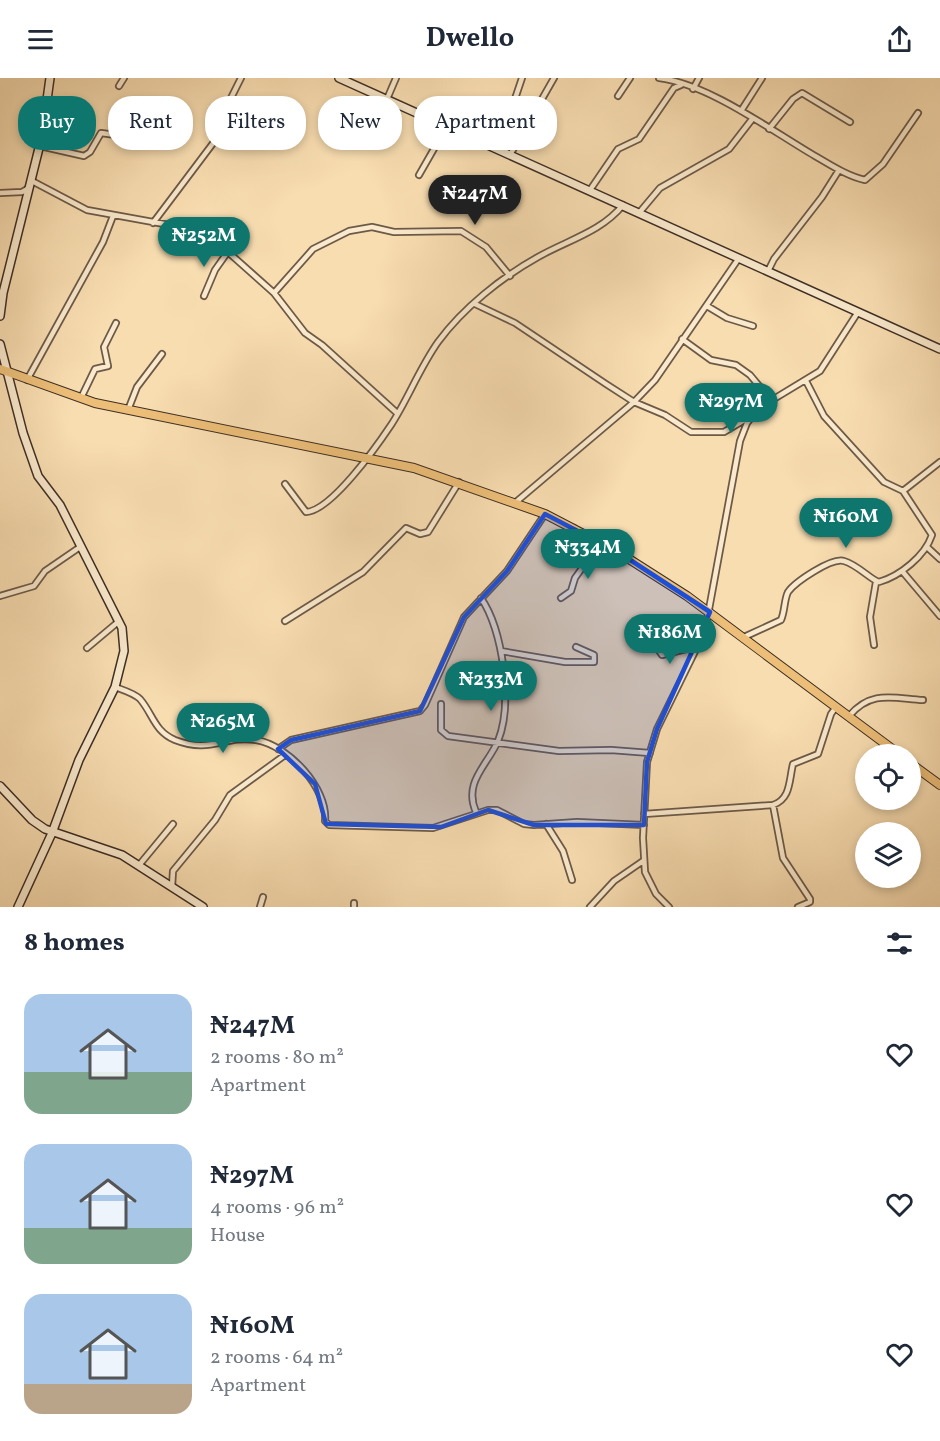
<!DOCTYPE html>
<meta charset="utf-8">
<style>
body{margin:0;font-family:Vollkorn,serif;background:#f2f2f3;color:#1f2937;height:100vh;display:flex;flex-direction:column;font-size:22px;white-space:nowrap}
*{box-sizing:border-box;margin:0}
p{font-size:20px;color:#747a83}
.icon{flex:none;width:33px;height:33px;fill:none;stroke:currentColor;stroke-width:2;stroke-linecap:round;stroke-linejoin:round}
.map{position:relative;height:829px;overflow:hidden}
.drawer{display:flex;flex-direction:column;background:#fff;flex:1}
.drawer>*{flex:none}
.hud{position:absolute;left:18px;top:18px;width:600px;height:54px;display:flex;gap:12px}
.controls{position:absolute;left:855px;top:666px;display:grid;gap:12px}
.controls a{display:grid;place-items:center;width:66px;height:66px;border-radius:50%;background:#fff;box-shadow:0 3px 9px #0003;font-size:30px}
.price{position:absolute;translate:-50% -51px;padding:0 14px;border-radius:21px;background:#0f766e;color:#fff;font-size:20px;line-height:39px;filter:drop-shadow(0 2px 3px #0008)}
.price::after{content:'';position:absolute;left:50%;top:36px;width:18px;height:14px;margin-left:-9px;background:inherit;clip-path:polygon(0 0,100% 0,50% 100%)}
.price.active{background:#222;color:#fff}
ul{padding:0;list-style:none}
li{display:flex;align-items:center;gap:18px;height:150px;padding:0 24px}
li span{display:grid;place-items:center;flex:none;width:168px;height:120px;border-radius:18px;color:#555}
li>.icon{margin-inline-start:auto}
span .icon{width:72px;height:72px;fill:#fffc;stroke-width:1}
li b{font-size:26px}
h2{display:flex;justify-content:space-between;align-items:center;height:72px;padding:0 24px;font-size:26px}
.chip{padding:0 21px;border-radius:24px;background:#fff;box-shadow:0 3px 9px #0003;font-size:21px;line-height:54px}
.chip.active{background:#0f766e;color:#fff}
header{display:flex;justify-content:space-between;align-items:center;height:78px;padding:0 24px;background:#fff;font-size:27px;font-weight:700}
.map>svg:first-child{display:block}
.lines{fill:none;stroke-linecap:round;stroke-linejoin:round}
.street-casing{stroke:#6c5a48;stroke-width:8}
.secondary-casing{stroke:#3d2f25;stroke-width:10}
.primary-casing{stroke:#3d2f25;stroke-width:10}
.street{stroke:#fae9cc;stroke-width:4.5}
.secondary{stroke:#fae9cc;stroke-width:7}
.primary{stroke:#ecbe78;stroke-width:8}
.marked{fill:#1d4ed8;fill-opacity:0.2;stroke:#1d4ed8;stroke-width:4.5;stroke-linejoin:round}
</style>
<header><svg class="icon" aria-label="menu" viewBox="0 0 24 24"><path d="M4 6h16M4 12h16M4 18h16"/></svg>Dwello<svg class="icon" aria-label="share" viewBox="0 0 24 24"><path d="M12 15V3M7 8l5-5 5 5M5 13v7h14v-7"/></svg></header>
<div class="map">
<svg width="940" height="829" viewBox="0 0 940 829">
<rect width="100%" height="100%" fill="#f8ddb1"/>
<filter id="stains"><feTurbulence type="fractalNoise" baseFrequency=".00333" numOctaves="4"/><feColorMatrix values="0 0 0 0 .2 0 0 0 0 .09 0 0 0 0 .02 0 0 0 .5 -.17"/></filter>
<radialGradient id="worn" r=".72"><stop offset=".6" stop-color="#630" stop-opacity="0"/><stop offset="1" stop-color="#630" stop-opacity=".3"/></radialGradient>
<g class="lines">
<g class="street-casing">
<path id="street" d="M659,0C709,6 772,53 815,78C831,87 847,98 865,102L883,86L918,35
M119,8L124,0
M693,11L699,0
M618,18L630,0
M387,21L396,0
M741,33L762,0
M769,51L793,21L802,15L850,44
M40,68L84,78L90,74L101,55L130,59L139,46
M498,71L522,0
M510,77L554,0
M419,97L447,48
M32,103L87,132L197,152L210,158L274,215L305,255L322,267L397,335
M590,112L618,71L639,61L674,10L681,7
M0,115L22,114L29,110
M639,135L660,110L729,71L753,40
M153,145L214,64L225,32L241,0
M768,193L774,181L822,119L839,92
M274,215L313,171L349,153L372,149L394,154L461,153L486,169L510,198
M204,218L215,192L227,175
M475,226L515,245L606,306L634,324L665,337L691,354H724L751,338
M707,228L727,240L753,248
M682,261L711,282L736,287L750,297L771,322
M27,302L103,164L113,138
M81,320L95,291L108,288L104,269L116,245
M128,332L137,309L162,276
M285,406L306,434C331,433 377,368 391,347C408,321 419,291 438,264C463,230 502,199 538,179C568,162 601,154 623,127
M903,413L940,384
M516,424L634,324L655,302L739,180
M927,469L940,481
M550,476L574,450
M902,493L940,538
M0,518L34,508L45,493L80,469
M561,520L571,513L575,500L600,465
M285,543L363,494L406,450L420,456L428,454L459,404
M744,559L781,542C785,533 784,522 788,514C795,504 832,479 844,483C858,487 871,502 879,504C900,498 925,478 932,457L903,413L884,404L824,338L806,303
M874,567L870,539L876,504
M656,568L662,577L698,568
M87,570L118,544
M501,573L565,584H594V577L576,569
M115,609C123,612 134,615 140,621C153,636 154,653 175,662C211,676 224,657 256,662C288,667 328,710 325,743L329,747L433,750L488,732H497L524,746L534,747L577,744L644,747
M441,626V652L448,658L559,673L611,672L650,675
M849,638C871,612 892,620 923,622
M278,671L291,662L420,633L425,627L464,539L507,493L545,436
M773,727L783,780L810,821V824L798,829
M476,734C463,704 487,688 498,663C513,626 503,552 481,520
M644,736L773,727C791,721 789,702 793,686L818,676L831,636L836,629
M546,746L563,773L572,802
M140,786L173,746
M172,809L173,793L215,742L230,717L285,677
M260,829L263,819
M354,829V825
M590,829L614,803L643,783
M669,829L656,816L645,794L643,760L647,684L657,651L705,553L740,363L747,345L759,330L820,293L858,234"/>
</g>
<g class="secondary-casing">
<path id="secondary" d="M339,0L940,271
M0,238L3,215L42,58L50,0
M0,266L23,355L38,398L60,427L122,550L124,573L115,609L79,682L52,755L18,829
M0,708L32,742L45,751L122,777L203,829"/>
</g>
<g class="primary-casing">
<path id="primary" d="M0,291L95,325L414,390L545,436L618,474L687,518L899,676
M910,685L940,707"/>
</g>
<use href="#street" class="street"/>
<use href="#secondary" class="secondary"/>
<use href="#primary" class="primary"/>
</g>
<path class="marked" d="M545,436L618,474L710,534L657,651L647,684L644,747H534L488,732L441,749L326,746L315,706L278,671L291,662L420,633L464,539L507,493Z"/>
<rect width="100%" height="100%" filter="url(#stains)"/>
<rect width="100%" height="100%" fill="url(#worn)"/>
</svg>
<div class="controls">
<a><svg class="icon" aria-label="locate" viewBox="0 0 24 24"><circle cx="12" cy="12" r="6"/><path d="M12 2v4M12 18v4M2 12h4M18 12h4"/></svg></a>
<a><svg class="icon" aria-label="layers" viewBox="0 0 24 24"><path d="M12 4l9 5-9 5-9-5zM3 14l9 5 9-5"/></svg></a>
</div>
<b class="price active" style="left:475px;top:148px">₦247M</b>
<b class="price" style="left:204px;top:190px">₦252M</b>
<b class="price" style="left:731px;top:356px">₦297M</b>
<b class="price" style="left:846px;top:471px">₦160M</b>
<b class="price" style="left:588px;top:502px">₦334M</b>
<b class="price" style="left:670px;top:587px">₦186M</b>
<b class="price" style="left:491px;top:634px">₦233M</b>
<b class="price" style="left:223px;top:676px">₦265M</b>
<div class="hud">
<a class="chip active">Buy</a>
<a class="chip">Rent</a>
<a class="chip">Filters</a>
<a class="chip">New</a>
<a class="chip">Apartment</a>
</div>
</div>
<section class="drawer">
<h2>8 homes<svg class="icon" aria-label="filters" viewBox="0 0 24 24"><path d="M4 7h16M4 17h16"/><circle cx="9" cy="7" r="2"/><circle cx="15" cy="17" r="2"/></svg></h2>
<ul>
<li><span style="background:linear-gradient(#a9c7e8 65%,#7fa58c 0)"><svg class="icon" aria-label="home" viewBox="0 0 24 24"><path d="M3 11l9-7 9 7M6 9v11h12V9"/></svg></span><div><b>₦247M</b><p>2 rooms · 80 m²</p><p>Apartment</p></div><svg class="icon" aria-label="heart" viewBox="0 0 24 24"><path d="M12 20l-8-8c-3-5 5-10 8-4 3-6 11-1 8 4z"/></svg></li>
<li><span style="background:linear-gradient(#a9c7e8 70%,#7fa58c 0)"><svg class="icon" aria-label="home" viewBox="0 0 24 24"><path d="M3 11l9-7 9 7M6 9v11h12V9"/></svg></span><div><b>₦297M</b><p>4 rooms · 96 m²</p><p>House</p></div><svg class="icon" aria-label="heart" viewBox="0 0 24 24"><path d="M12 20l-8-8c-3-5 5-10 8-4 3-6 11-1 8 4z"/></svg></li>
<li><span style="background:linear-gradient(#a9c7e8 75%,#b9a48a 0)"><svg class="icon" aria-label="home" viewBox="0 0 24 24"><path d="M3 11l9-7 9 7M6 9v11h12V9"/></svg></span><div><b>₦160M</b><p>2 rooms · 64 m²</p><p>Apartment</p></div><svg class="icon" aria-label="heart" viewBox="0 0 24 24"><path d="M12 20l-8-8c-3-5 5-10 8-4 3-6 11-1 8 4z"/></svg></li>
</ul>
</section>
